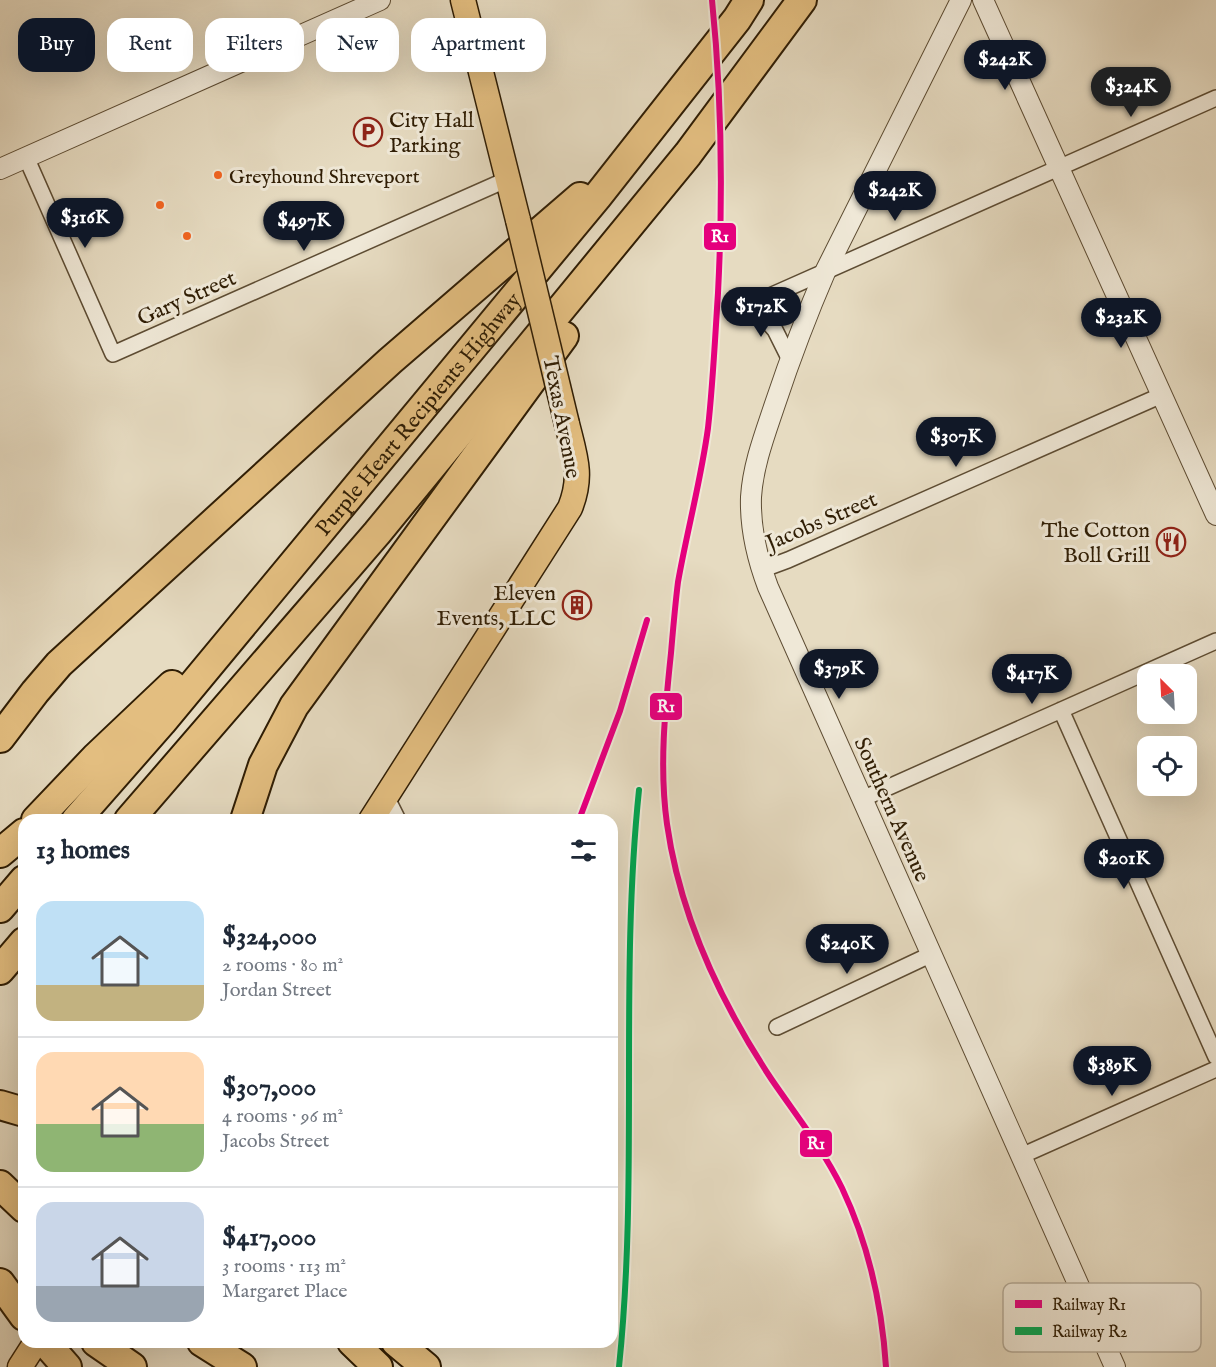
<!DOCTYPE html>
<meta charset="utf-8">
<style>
body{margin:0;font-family:"IM FELL English",serif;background:#f2f2f3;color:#1f2937;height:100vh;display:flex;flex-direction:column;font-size:22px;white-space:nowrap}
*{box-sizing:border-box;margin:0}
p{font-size:20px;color:#747a83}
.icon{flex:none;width:33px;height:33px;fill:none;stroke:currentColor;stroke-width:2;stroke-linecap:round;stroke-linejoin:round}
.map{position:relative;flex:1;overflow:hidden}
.sheet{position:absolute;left:18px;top:814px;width:600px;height:534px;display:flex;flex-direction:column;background:#fff;border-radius:18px;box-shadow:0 6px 24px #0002}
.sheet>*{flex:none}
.top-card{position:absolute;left:18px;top:18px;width:600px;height:54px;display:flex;gap:12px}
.needle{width:39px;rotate:336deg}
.fabs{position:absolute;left:1137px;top:664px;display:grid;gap:12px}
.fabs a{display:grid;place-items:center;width:60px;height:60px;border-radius:12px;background:#fff;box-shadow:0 6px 24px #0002;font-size:30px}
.price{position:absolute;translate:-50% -51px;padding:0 14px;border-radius:21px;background:#111827;color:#fff;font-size:20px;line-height:39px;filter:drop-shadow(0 2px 3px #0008)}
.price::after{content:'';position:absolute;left:50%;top:36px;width:18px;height:14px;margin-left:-9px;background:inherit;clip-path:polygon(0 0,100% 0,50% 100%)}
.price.on{background:#222;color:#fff}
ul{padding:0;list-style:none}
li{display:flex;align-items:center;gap:18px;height:150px;padding:0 18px}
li+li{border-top:2px solid #e0e1e3}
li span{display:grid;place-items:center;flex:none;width:168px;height:120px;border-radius:18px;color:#555}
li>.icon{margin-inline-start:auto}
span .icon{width:72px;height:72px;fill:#fffc;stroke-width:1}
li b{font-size:26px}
h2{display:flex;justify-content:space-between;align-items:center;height:72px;padding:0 18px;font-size:26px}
.chip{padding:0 21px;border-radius:18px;background:#fff;box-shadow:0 6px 24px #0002;font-size:21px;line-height:54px}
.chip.on{background:#111827;color:#fff}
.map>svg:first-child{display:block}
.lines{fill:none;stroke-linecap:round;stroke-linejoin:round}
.minor-casing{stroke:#5d4c33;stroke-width:18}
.tertiary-casing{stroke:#5d4c33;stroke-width:22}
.primary-casing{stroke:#2f1d04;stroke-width:27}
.motorway-casing{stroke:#2f1d04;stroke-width:32}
.minor{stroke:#efe8d7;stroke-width:15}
.tertiary{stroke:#efe8d7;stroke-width:20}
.primary{stroke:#e3be80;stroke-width:24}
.motorway{stroke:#e3be80;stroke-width:28}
.primary-bridge-casing{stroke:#2f1d04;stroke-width:27;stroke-linecap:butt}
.primary-bridge{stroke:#e3be80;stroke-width:24}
.rail-1-casing{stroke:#efe8d7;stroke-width:10}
.rail-2-casing{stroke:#efe8d7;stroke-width:10}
.rail-1{stroke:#e5007d;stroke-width:6}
.rail-2{stroke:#00a651;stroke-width:6}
.bus-dot{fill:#f26522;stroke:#efe8d7;stroke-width:2}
.labels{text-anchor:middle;stroke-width:6;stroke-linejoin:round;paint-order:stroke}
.bus-label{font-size:20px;fill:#2f1d04;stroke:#efe8d7;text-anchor:start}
.poi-label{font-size:22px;fill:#2f1d04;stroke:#efe8d7;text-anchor:end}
.street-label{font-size:22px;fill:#2f1d04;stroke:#efe8d7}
.key{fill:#efe8d7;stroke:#b5ab98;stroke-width:1.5}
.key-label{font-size:16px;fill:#2f1d04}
.line-badge{stroke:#efe8d7;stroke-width:2}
.badge-label{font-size:16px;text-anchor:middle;font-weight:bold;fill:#fff}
</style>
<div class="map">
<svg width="1216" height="1367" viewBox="0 0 1216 1367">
<rect width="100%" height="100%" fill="#e6dbc1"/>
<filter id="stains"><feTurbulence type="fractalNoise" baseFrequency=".00333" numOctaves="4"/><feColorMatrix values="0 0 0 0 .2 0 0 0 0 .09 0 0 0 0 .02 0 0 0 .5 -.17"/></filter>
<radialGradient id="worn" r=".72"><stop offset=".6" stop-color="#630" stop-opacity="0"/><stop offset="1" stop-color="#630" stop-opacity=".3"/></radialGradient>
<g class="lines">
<g class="minor-casing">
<path id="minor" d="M26,157L113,354L508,179
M752,304L775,330L790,360
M743,308L1216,98
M761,570L788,560L1162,395
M1061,710L1216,1057
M386,796L398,820
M862,799L1216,641
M777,1027L932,954
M1021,1156L1216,1069"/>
</g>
<g class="tertiary-casing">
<path id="tertiary" d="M961,0L826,270C807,314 790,359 775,404C765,434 753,465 751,497C750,528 757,558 768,587L1115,1367
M983,0L1216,515
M0,169L380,0"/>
</g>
<g class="primary-casing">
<path id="primary" d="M463,0L518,220
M371,820L570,508C583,476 575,456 567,424
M20,1367L36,1342"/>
</g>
<g class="motorway-casing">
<g id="motorway">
<path d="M0,738L35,692L59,664L390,361L580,197"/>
<path d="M36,820L96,757L172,685"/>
<path id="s1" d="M76,820L162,722L597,197L737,19L749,0"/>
<path d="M129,820L377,533L688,154L802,0"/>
<path d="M245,820L263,765L294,706L564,336"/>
<path d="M0,853L24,833"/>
<path d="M0,908L24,880"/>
<path d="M0,970L24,942"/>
<path d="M0,1105L24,1112"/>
<path d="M0,1185L24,1208"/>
<path d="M0,1283L24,1316"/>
<path d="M45,1342L67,1367"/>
<path d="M96,1342L132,1367"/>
<path d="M202,1342L242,1367"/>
<path d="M352,1342L378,1367"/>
<path d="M396,1342L426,1367"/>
</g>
</g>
<use href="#minor" class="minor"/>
<use href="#tertiary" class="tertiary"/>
<use href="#primary" class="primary"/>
<use href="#motorway" class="motorway"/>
<g class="primary-bridge-casing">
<path id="primary-bridge" d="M518,220L567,424"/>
</g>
<use href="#primary-bridge" class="primary-bridge"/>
<g class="rail-1-casing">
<path id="rail-1" d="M712,0C722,98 723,195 718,293C715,338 713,383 708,428C701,480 687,531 678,582C675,606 673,630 671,653C665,710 659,767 667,824C680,916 721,1003 772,1080C796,1115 823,1149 842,1188C868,1243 882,1306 886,1367
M579,820L620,711L647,620"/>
</g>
<g class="rail-2-casing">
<path id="rail-2" d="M619,1367C639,1175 619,982 639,790"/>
</g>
<use href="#rail-1" class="rail-1"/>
<use href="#rail-2" class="rail-2"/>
</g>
<defs>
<g id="parking-ring" transform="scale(1.5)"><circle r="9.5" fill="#efe8d7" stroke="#8f2418" stroke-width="1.5"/><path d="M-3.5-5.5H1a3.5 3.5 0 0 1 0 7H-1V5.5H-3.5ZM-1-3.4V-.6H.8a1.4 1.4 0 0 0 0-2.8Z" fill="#8f2418"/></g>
<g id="restaurant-ring" transform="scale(1.5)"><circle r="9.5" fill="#efe8d7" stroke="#8f2418" stroke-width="1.5"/><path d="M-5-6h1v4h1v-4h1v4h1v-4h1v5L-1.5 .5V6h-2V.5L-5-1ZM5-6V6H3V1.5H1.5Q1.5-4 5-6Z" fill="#8f2418"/></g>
<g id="building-ring" transform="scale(1.5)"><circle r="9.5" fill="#efe8d7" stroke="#8f2418" stroke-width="1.5"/><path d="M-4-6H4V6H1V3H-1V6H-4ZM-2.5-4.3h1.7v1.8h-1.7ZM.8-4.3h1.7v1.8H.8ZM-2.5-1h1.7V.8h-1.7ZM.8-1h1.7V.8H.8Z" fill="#8f2418"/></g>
</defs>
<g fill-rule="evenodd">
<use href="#parking-ring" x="368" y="132"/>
<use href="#restaurant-ring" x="1171" y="542"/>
<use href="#building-ring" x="577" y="605"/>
</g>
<g class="bus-dot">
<circle cx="218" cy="175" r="5"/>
<circle cx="160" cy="205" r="5"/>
<circle cx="187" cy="236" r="5"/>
</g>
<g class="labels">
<g class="bus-label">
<text x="229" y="183">Greyhound Shreveport</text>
</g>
<g class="poi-label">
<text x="389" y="127" text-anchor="start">City Hall<tspan x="389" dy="25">Parking</tspan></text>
<text x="1150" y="537">The Cotton<tspan x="1150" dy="25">Boll Grill</tspan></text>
<text x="556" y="600">Eleven<tspan x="556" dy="25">Events, LLC</tspan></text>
</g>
<g class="street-label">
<text transform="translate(186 297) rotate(-24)" y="8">Gary Street</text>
<text dy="8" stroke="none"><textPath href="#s1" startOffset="531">Purple Heart Recipients Highway</textPath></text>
<text transform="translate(563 417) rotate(79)" y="8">Texas Avenue</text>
<text transform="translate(821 520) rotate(-23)" y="8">Jacobs Street</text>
<text transform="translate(893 809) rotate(66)" y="8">Southern Avenue</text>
</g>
</g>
<rect x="1003" y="1283" width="198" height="69" rx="9" class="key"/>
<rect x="1015" y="1300" width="27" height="8" fill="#e5007d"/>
<rect x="1015" y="1327" width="27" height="8" fill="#00a651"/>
<g class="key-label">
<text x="1052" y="1310">Railway R1</text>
<text x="1052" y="1337">Railway R2</text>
</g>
<g class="line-badge">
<rect x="703" y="222" width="34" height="29" rx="6" fill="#e5007d"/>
<rect x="649" y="692" width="34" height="29" rx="6" fill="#e5007d"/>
<rect x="799" y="1129" width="34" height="29" rx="6" fill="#e5007d"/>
</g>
<g class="badge-label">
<text x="720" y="242">R1</text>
<text x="666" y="712">R1</text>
<text x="816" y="1149">R1</text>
</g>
<rect width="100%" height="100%" filter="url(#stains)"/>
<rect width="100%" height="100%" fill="url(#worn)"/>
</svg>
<div class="fabs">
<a><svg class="needle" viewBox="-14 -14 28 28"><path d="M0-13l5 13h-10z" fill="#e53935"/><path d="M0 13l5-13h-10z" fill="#747a83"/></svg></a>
<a><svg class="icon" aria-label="locate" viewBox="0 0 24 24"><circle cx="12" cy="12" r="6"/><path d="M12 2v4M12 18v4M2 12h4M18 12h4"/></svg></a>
</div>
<b class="price" style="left:1005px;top:91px">$242K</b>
<b class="price on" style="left:1131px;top:118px">$324K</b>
<b class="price" style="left:895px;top:222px">$242K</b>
<b class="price" style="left:85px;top:249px">$316K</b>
<b class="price" style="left:304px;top:252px">$497K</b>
<b class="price" style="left:761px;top:338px">$172K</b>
<b class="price" style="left:1121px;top:349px">$232K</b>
<b class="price" style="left:956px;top:468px">$307K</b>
<b class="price" style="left:839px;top:700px">$379K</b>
<b class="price" style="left:1032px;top:705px">$417K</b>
<b class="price" style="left:1124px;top:890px">$201K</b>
<b class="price" style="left:847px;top:975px">$240K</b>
<b class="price" style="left:1112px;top:1097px">$389K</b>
<div class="top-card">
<a class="chip on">Buy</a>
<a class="chip">Rent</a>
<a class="chip">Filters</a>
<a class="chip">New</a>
<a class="chip">Apartment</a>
</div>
<section class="sheet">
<h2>13 homes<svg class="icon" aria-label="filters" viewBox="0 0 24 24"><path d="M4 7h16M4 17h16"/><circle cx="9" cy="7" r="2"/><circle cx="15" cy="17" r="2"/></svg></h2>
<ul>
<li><span style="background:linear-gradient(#bfe0f5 70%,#c2b280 0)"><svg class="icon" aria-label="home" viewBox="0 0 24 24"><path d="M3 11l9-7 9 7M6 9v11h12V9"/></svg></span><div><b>$324,000</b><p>2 rooms · 80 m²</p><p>Jordan Street</p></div></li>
<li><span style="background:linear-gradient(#ffd9b3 60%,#8fb573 0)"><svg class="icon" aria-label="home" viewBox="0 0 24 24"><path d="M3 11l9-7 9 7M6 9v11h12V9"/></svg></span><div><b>$307,000</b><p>4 rooms · 96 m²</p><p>Jacobs Street</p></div></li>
<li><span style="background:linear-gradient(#c9d6e8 70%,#9aa5b1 0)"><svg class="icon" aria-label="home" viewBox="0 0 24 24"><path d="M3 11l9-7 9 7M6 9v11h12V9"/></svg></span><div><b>$417,000</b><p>3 rooms · 113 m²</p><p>Margaret Place</p></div></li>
</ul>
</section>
</div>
